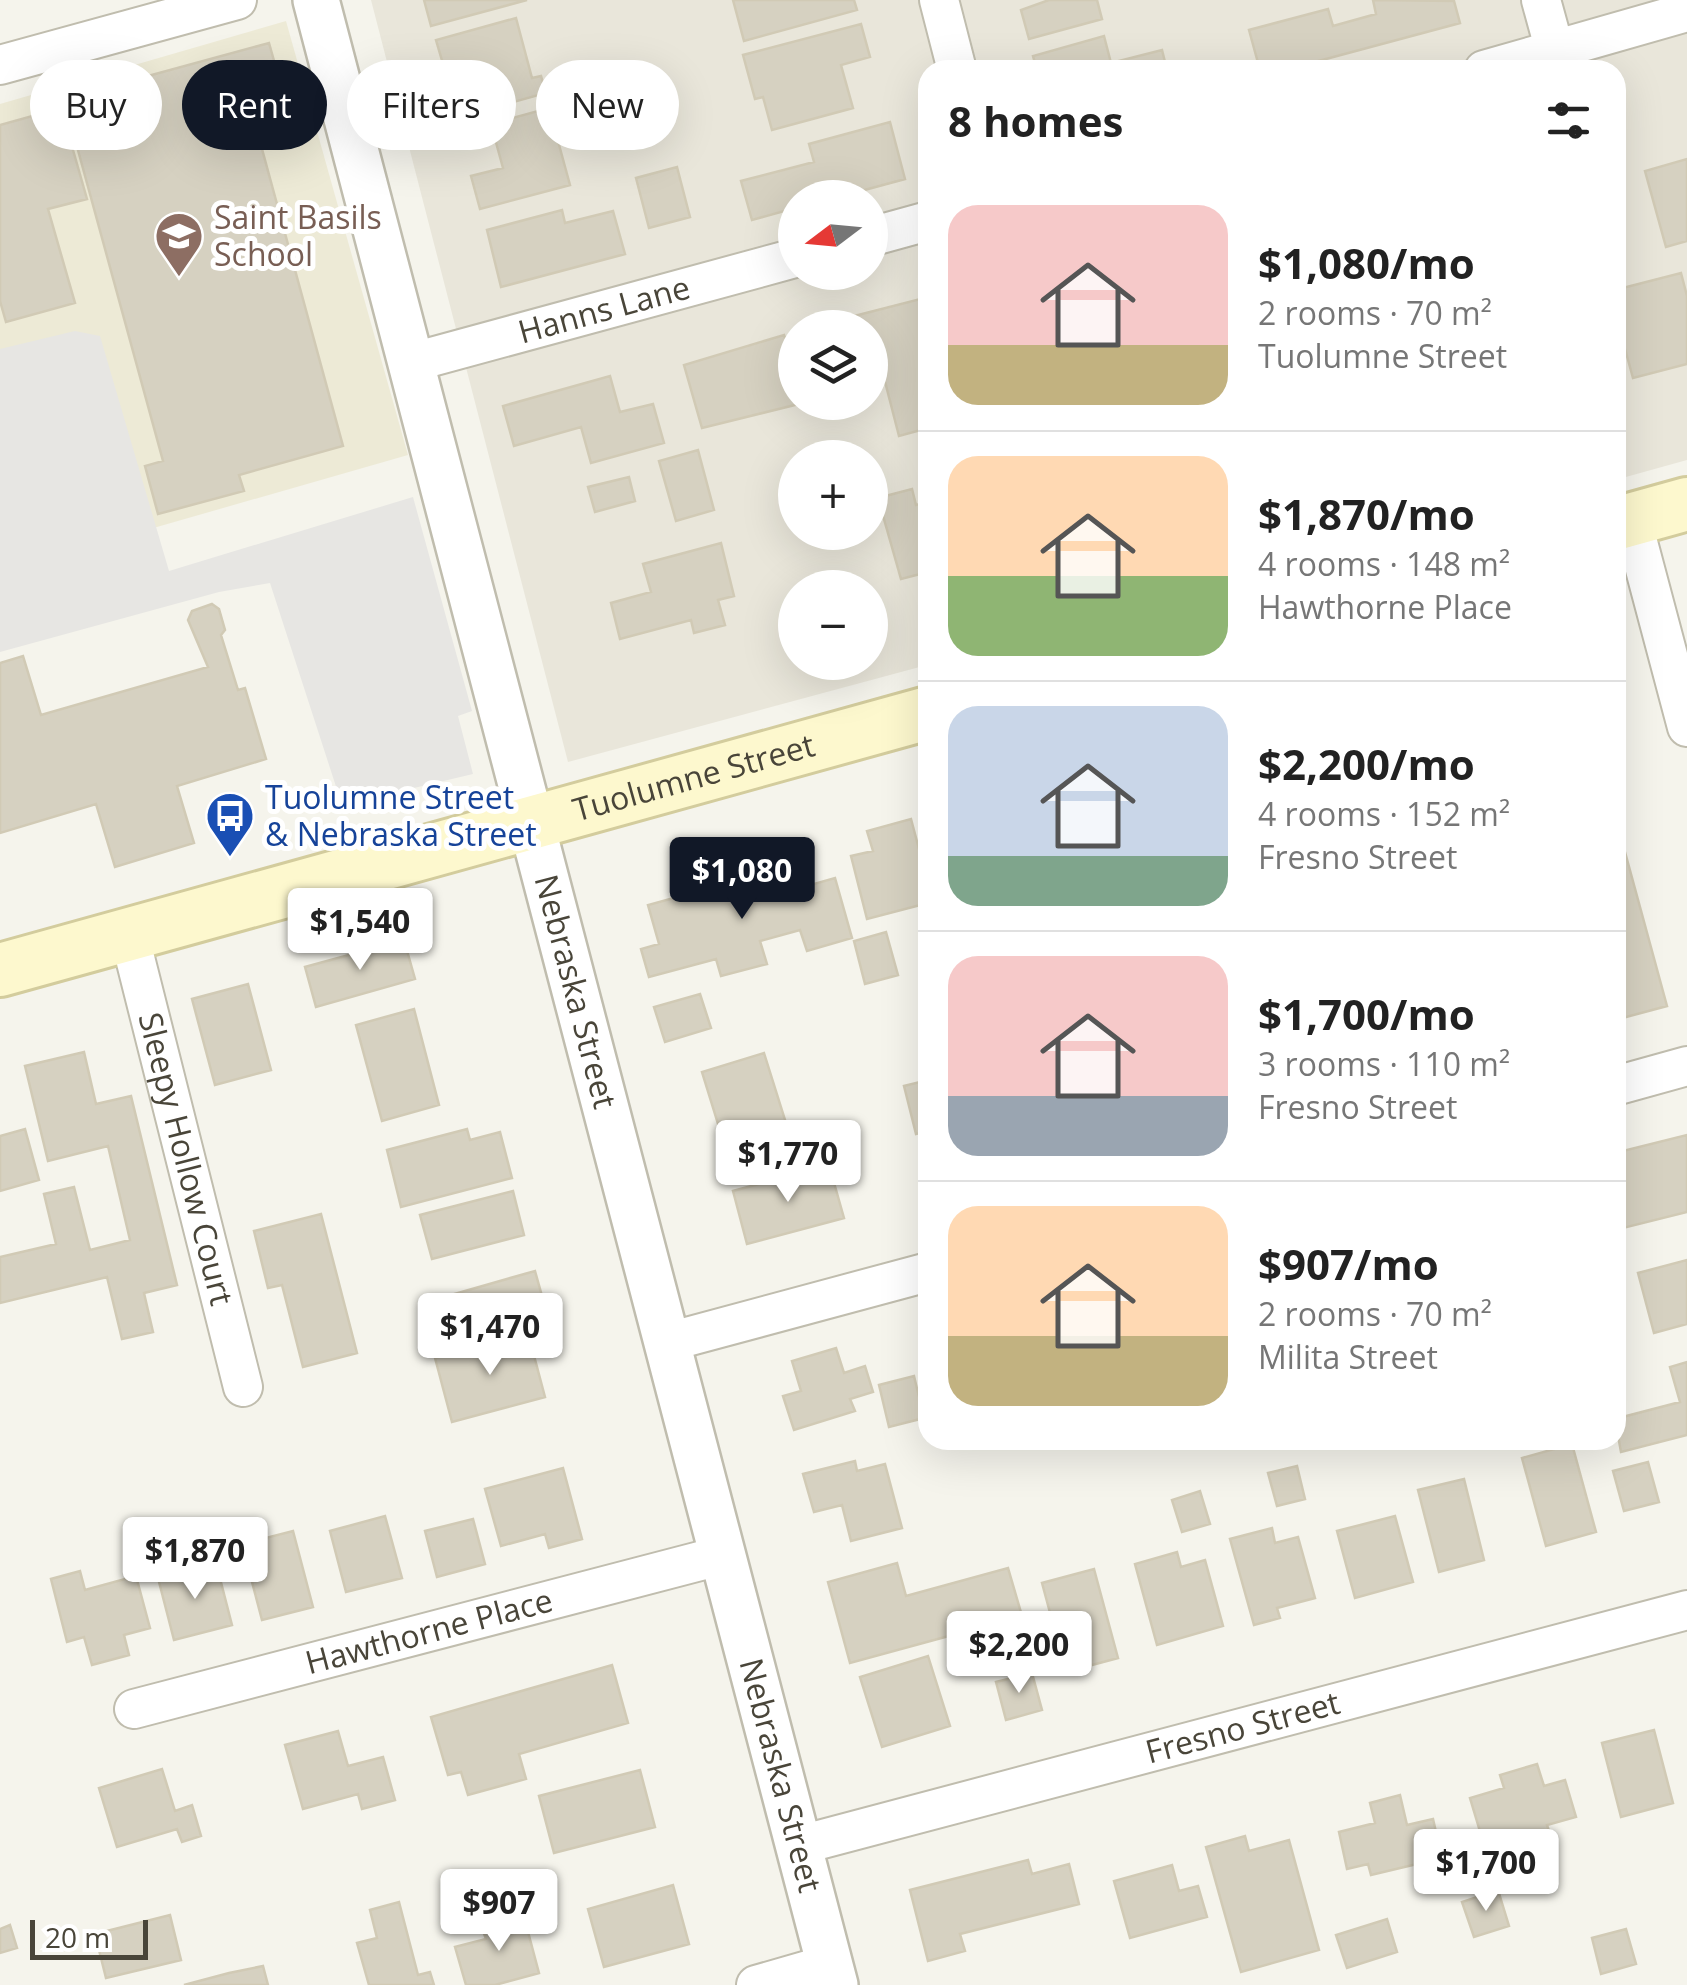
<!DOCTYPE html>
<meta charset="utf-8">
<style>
body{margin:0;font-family:"Open Sans",sans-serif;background:#f6f6f6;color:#222;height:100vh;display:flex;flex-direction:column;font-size:38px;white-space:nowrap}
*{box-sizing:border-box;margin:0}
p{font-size:32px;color:#767676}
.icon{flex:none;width:55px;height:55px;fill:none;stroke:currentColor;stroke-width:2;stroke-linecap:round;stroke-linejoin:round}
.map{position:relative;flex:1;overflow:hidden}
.side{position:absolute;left:918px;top:60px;width:708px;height:1390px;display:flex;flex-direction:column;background:#fff;border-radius:30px;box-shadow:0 10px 40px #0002}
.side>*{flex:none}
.hud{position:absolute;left:30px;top:60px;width:738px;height:90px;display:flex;gap:20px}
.needle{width:65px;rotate:254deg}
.fabs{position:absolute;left:778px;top:180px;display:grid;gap:20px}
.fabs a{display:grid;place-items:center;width:110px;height:110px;border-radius:50%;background:#fff;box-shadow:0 10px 40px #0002;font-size:50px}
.scale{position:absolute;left:30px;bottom:25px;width:118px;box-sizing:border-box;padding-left:10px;border:5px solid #494539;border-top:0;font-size:28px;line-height:35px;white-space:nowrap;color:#494539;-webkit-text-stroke:8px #fff;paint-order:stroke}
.price{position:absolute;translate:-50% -85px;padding:0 22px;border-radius:10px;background:#fff;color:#222;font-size:32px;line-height:65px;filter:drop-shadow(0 2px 5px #0008)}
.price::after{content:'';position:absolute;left:50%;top:60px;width:30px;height:22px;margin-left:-15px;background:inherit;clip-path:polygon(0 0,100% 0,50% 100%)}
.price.active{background:#111827;color:#fff}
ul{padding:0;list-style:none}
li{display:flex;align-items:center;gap:30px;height:250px;padding:0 30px}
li+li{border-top:2px solid #e0e0e0}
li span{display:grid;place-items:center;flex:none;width:280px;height:200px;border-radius:30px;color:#555}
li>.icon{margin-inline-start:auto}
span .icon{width:120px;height:120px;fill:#fffc;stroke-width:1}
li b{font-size:42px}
h2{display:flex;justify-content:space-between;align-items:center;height:120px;padding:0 30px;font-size:42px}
.tag{padding:0 35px;border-radius:45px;background:#fff;box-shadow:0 10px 40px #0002;font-size:35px;line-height:90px}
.tag.active{background:#111827;color:#fff}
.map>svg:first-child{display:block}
.residential{fill:#e9e6da;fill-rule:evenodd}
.education{fill:#edead6}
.parking{fill:#e7e6e3}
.building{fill:#d6d1c1;stroke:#d1cab5;stroke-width:2.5}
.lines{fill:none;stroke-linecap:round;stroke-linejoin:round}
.minor-casing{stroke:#c0bdae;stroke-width:42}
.tertiary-casing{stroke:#c0bdae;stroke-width:50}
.secondary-casing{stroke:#d3cc9d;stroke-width:58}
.minor{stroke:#fff;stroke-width:38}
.tertiary{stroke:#fff;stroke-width:45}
.secondary{stroke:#fdf8ce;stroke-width:52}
.labels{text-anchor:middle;stroke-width:10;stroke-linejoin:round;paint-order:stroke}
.education-label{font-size:32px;fill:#785e54;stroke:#fff;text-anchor:start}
.street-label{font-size:32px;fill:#494539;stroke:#fff}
.transit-label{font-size:32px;fill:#164399;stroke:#fff;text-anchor:start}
</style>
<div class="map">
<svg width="1687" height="1985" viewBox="0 0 1687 1985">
<rect width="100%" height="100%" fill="#f5f4ec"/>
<path class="residential" d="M371,0H1687V460L1615,480V70H928L927,665L568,762ZM795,198H870V272H795ZM795,328H870V402H795ZM795,458H870V532H795ZM795,588H870V662H795Z"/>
<path class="education" d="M286,21L408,455L0,572V104Z"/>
<path class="parking" d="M75,331L100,336L169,571L413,497L472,711L458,716L473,774L342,805L270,583L219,592L0,652V349Z"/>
<path class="building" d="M424,0H527L431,26Z
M733,0H854L857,10L744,41Z
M1049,0H1097L1102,19L1029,39L1021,10Z
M1373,0L1454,1L1460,23L1285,70H1260L1249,30L1328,9L1333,26L1376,14Z
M516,18L532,78L541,76L546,93L477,112L466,69L446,74L436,40Z
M861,24L870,57L841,65L853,108L772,130L763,97L755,99L743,55Z
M1104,36L1111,63L1162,50L1167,70H1037L1033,56Z
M269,43L287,107L253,116L343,446L239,475L244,491L158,514L145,466L163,461L64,99Z
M61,108L87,199L48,209L75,303L6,322L0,301V125Z
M549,108L570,185L480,209L471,176L503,168L491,124Z
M890,122L905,179L835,198H795V208L752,220L741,181L814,162L809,144Z
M1687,159V241L1666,247L1645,171Z
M677,167L690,217L649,228L636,178Z
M562,210L565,223L613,211L625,254L501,287L487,230Z
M1681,273L1687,296V364L1633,378L1615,312V290Z
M928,297V428L899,436L882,370L870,374V328H837L835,321Z
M784,335L788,347L795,345V402H807L702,428L684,365Z
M610,376L620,412L653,404L664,443L591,463L581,427L514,446L503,406Z
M698,450L714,510L676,521L659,461Z
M629,477L635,501L595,512L588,487Z
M912,489L916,505L928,502V572L901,579L878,498Z
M721,543L734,596L718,600L725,625L694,633L691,620L620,639L611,603L651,592L643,564Z
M212,604L219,609L225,630L221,635L238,690L245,688L266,759L177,786L194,843L115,867L96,804L0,833V663L23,656L41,715L208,667L188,620L192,611Z
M911,819L928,883V903L867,919L851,856L873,851L867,831Z
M1619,830L1667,1006L1615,1020V831Z
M780,869L786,892L835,878L852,938L807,951L800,930L760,941L767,964L721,976L716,959L649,977L641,949L659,944L648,905L699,891L696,879L726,871L730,883Z
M886,932L898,975L865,984L854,941Z
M404,940L415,979L316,1007L305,967Z
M248,984L271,1070L215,1085L192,999Z
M700,994L711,1028L665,1042L654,1007Z
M414,1009L439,1105L382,1121L356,1025Z
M84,1052L96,1104L131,1096L177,1285L144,1293L153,1332L122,1339L107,1277L0,1303V1257L56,1244L44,1194L74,1187L90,1250L130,1240L108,1146L48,1161L25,1066Z
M764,1053L785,1120L723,1140L702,1072Z
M928,1080V1131L916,1134L904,1086Z
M25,1129L39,1180L0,1191V1136Z
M467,1129L470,1140L500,1132L512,1178L401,1207L387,1150Z
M1687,1135V1212L1615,1230V1153Z
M829,1165L844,1218L747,1244L733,1191Z
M513,1191L524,1235L432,1259L420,1215Z
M321,1214L357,1353L303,1367L282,1285L268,1288L254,1231Z
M1687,1260V1324L1654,1333L1638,1273Z
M535,1271L547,1314L458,1339L447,1296Z
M528,1333L545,1397L452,1422L435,1358Z
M836,1348L844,1373L865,1366L873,1392L850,1399L855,1411L794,1430L783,1396L801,1391L792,1361Z
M1687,1362V1435L1621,1452L1615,1419L1680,1402L1670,1367Z
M914,1376L924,1418L889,1427L879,1385Z
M1572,1444L1596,1532L1546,1546L1522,1458Z
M855,1461L857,1471L885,1464L902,1528L851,1541L842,1505L814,1512L803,1474Z
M1648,1462L1659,1502L1624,1511L1613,1471Z
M1297,1466L1305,1499L1277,1506L1268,1473Z
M563,1468L582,1539L549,1548L545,1534L501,1546L485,1489Z
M1464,1479L1484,1560L1439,1572L1418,1490Z
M1200,1491L1210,1524L1182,1532L1172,1500Z
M385,1516L402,1578L346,1592L330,1531Z
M1395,1516L1413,1582L1355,1598L1337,1531Z
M473,1519L485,1564L437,1577L425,1531Z
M1272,1528L1275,1543L1298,1537L1315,1598L1277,1608L1280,1618L1254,1625L1230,1539Z
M293,1531L313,1607L262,1620L242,1544Z
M1177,1552L1181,1567L1205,1560L1223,1626L1157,1645L1135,1564Z
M216,1563L232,1625L174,1640L158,1578Z
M897,1563L906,1596L1008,1568L1022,1616L850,1663L828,1582Z
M1094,1569L1118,1658L1066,1672L1042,1583Z
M80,1571L85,1590L136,1576L150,1628L124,1635L129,1655L92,1665L84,1637L67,1642L51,1579Z
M928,1656L950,1726L882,1747L860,1677Z
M612,1665L628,1723L519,1754L526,1779L468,1795L461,1772L448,1775L431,1717Z
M1032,1673L1042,1710L1006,1720L996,1682Z
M1654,1730L1673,1803L1621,1817L1602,1743Z
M338,1731L348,1766L383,1757L395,1800L362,1809L358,1794L303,1809L285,1745Z
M1537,1764L1544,1786L1565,1780L1576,1817L1547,1825L1555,1849L1491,1868L1470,1798L1504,1788L1500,1775Z
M162,1769L175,1811L192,1805L201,1836L182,1842L177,1829L117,1847L99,1788Z
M640,1770L655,1827L554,1853L539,1796Z
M1400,1795L1407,1825L1433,1819L1442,1858L1371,1875L1368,1864L1347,1869L1339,1832L1375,1823L1370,1803Z
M1245,1836L1249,1851L1289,1840L1319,1950L1241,1972L1206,1847Z
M1028,1860L1032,1874L1069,1864L1079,1904L960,1934L965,1951L928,1961L910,1890Z
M1172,1865L1179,1891L1198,1886L1207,1917L1130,1938L1114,1881Z
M673,1885L689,1944L604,1967L588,1909Z
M1498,1890L1509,1926L1474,1937L1462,1902Z
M399,1902L418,1975L430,1972L434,1985H369L357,1943L377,1938L370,1910Z
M523,1913L539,1973L495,1985H466L455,1947L486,1939L481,1925Z
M170,1915L181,1960L106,1978L95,1934Z
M1387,1919L1397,1952L1347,1968L1336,1935Z
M10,1925L17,1948L0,1953V1929Z
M1626,1929L1636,1964L1601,1974L1592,1938Z
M263,1966L268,1985H184L229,1973Z"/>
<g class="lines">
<g class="minor-casing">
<g id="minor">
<path d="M939,0L957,70"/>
<path d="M1541,0L1555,51"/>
<path d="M0,65L237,0"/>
<path d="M1484,70L1687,12"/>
<path d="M870,237L928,221"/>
<path id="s1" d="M413,362L795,258"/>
<path d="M1632,520L1687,727"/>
<path id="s2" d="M129,934L243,1387"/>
<path d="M1615,1086L1687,1066"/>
<path d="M668,1342L928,1272"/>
<path id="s3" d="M134,1709L723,1555"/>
<path id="s4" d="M800,1845L1687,1610"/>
<path d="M756,1985L829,1964"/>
</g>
</g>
<g class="tertiary-casing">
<g id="tertiary">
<path id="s5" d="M316,0L835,1985"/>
</g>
</g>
<g class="secondary-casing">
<g id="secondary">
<path d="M1615,524L1687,504"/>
<path id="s6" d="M0,970L928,713"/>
</g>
</g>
<use href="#minor" class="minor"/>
<use href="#tertiary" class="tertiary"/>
<use href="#secondary" class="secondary"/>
</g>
<defs>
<g id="school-pin" transform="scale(2.5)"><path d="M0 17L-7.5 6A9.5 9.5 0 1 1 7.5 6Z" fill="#8d6e63" stroke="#fff"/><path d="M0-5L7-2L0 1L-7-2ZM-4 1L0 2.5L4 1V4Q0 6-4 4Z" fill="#fff"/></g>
<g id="bus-pin" transform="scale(2.5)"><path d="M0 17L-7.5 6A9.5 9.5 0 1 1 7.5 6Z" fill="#1a4fb4" stroke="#fff"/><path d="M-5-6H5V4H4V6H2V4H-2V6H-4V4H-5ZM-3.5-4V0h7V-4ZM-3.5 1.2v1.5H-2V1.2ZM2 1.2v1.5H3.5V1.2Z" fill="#fff"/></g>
</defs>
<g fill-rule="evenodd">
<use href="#school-pin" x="179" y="236"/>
<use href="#bus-pin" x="230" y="816"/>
</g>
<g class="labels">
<g class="education-label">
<text x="214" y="229">Saint Basils<tspan x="214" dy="37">School</tspan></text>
</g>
<g class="street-label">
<text dy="11" stroke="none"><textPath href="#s1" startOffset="198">Hanns Lane</textPath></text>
<text dy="11" stroke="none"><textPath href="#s6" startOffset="720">Tuolumne Street</textPath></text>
<text dy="11" stroke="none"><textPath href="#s5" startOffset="1025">Nebraska Street</textPath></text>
<text dy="11" stroke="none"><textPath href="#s2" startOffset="232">Sleepy Hollow Court</textPath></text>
<text dy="11" stroke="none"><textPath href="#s3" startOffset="305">Hawthorne Place</textPath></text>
<text dy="11" stroke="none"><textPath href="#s4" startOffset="458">Fresno Street</textPath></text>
<text dy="11" stroke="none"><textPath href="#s5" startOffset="1835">Nebraska Street</textPath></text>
</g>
<g class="transit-label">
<text x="265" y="809">Tuolumne Street<tspan x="265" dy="37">&amp; Nebraska Street</tspan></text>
</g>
</g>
</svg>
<div class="fabs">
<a><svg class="needle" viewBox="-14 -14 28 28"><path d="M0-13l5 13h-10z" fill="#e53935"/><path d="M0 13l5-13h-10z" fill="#767676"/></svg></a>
<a><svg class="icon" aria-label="layers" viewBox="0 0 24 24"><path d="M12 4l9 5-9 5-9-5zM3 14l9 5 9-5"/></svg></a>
<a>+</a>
<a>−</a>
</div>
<div class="scale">20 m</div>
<b class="price active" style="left:742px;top:922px">$1,080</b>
<b class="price" style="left:360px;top:973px">$1,540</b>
<b class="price" style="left:788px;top:1205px">$1,770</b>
<b class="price" style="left:490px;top:1378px">$1,470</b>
<b class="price" style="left:195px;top:1602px">$1,870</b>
<b class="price" style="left:1019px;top:1696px">$2,200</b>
<b class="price" style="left:1486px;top:1914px">$1,700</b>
<b class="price" style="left:499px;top:1954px">$907</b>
<div class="hud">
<a class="tag">Buy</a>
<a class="tag active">Rent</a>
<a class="tag">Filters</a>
<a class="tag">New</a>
</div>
<section class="side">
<h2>8 homes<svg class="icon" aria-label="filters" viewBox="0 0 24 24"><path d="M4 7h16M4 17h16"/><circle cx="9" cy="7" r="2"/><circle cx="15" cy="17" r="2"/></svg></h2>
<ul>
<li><span style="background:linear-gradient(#f6c9c9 70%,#c2b280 0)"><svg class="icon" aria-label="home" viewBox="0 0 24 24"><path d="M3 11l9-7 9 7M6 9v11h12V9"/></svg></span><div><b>$1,080/mo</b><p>2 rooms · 70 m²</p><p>Tuolumne Street</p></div></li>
<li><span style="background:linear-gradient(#ffd9b3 60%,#8fb573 0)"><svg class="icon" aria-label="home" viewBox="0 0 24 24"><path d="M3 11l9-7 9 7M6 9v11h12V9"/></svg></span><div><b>$1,870/mo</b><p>4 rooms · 148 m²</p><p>Hawthorne Place</p></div></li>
<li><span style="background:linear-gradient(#c9d6e8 75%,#7fa58c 0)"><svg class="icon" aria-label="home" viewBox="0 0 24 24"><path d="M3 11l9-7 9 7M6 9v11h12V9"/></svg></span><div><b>$2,200/mo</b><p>4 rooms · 152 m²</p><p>Fresno Street</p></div></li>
<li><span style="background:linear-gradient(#f6c9c9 70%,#9aa5b1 0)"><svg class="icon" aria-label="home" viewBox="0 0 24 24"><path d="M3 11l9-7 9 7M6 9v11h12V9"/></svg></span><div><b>$1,700/mo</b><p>3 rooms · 110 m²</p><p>Fresno Street</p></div></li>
<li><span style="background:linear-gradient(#ffd9b3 65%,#c2b280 0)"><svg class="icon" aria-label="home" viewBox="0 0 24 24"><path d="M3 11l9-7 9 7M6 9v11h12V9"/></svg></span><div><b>$907/mo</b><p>2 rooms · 70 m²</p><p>Milita Street</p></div></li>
</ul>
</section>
</div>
